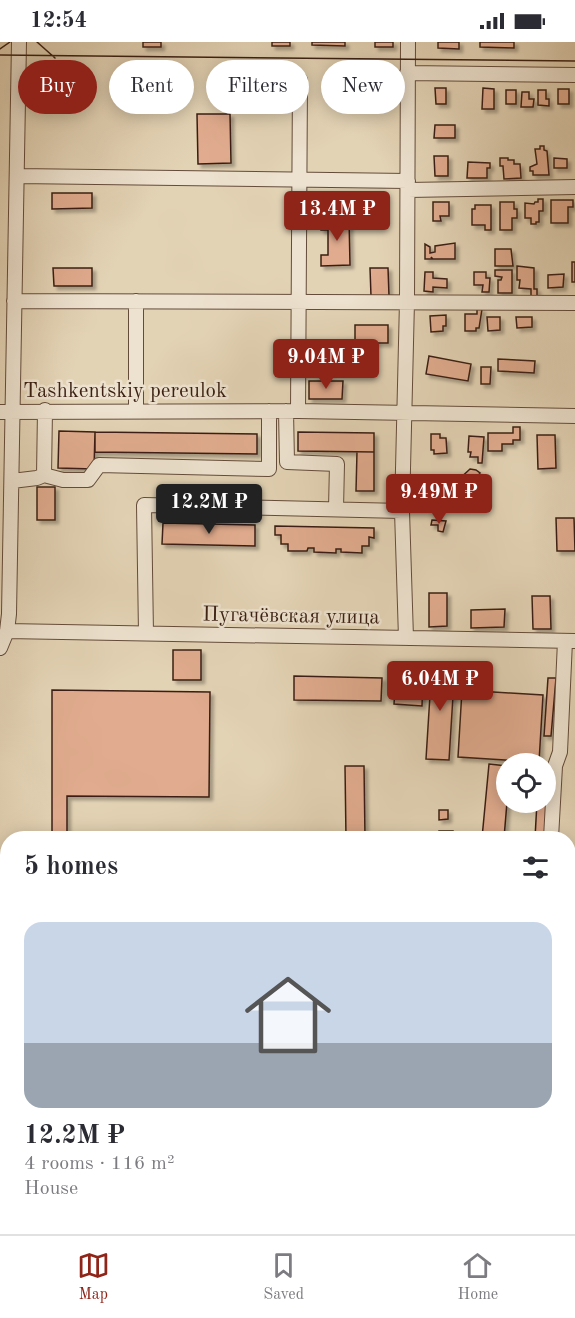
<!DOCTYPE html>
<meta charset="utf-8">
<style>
body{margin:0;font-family:"Old Standard TT",serif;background:#f2f2f3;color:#2b2b33;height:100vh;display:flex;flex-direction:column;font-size:22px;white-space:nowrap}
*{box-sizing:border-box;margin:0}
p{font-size:20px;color:#7c7c81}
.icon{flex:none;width:33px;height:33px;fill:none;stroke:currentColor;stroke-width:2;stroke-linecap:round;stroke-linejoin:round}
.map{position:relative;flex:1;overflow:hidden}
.drawer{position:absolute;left:0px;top:789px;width:576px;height:404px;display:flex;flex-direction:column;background:#fff;border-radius:24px 24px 0 0;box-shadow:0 3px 15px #0003}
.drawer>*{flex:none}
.guide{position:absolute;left:18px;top:18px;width:540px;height:54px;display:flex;gap:12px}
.fabs{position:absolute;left:496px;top:711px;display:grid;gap:12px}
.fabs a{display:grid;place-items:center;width:60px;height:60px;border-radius:50%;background:#fff;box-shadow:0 3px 15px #0003;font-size:30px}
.price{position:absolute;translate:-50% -51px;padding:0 14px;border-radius:6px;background:#8f2418;color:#fff;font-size:20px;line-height:39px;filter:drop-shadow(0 2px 3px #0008)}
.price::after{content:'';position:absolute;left:50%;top:36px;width:18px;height:14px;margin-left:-9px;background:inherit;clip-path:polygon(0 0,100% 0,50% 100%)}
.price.active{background:#222;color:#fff}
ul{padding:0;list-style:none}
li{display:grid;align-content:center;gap:12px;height:318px;padding:0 24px}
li+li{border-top:2px solid #e1e1e2}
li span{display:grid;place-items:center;height:186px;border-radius:18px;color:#555}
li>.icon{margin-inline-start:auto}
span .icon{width:108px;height:108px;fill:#fffc;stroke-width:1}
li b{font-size:26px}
h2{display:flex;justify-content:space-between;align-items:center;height:72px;padding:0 24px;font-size:26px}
.chip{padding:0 21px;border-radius:27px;background:#fff;box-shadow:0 3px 15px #0003;font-size:21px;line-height:54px}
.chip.active{background:#8f2418;color:#fff}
.status{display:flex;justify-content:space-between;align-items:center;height:42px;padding:0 30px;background:#fff;direction:ltr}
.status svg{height:16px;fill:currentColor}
.menu{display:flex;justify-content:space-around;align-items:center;height:84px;border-top:2px solid #e1e1e2;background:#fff;font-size:16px;color:#7c7c81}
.menu a{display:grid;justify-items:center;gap:3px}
.menu .active{color:#8f2418}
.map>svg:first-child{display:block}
.green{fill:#b6bc8c;stroke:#786e4f;stroke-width:1.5}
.building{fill:#e0ab8e;stroke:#3a1f12;stroke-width:1.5;filter:url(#shadow)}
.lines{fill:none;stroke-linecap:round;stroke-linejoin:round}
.minor-casing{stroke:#644c3b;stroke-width:16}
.minor{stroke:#ede2cf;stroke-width:14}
.tram{stroke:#3a1f12;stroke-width:1.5}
.labels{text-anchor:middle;stroke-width:5;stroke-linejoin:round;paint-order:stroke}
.street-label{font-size:21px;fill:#3a1f12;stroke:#ede2cf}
</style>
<div class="status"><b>12:54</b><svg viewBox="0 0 49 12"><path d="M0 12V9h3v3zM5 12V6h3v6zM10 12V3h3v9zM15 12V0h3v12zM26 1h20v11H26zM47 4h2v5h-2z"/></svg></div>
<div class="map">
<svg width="575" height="1192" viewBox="0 0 575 1192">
<defs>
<filter id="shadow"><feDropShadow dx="3.5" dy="3.5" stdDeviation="1.5" flood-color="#0004"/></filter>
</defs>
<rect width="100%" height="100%" fill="#e3d3b5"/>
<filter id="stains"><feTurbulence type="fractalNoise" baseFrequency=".00333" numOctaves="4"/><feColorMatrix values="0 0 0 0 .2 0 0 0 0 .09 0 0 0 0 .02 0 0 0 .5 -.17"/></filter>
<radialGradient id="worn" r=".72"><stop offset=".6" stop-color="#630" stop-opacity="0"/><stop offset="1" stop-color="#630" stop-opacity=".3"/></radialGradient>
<path class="green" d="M1,1032H8V1185H568V1036H575V1192H0Z"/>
<path class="building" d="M143,0H161V5H143Z
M272,0H290V4H272Z
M312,0H345V4L312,3Z
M375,0H393V5H375Z
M438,0H459V7L438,6Z
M480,0H514V6L480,5Z
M435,46H446V62H436Z
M483,46L494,47V67H482Z
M558,47H569V62H558Z
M506,48H516V62H506Z
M538,48H546V57H549V64L538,63Z
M522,50H529V57H534L533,65H521Z
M197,72H230L231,121L198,122Z
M435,83H455V96H434Z
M540,104H544V108L547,109L549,133H533V129H530V125L537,122L535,107H540Z
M434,114H448V134H435Z
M500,116H508V118H514V122H520L521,136L504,137L503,124H500Z
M554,116L567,117V126H554Z
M468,120L490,121V126H487V136H467Z
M52,151H92V166L52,167Z
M538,157H543V169H539V180H536V182H531V176H525V161L534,162L535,160H538Z
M551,158H573V165H568V181H551Z
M433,160H449V174H440L441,179H433Z
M500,160H514V167H517V176H512V188H500Z
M475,163H491V188H485V183H472V167H475Z
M349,176L350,223L321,224V213H328V188H321L320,177Z
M455,201V217H433L431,215L432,217H425V202L430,205V211L435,210V204Z
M495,207H511L513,224H495Z
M572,220H575V240H572Z
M517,224L534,226V247H537V254H531V247L519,246L520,238H517Z
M53,226H92V244H54Z
M370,226H388L389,254H371Z
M495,228H512V251H498V238H501L502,235L495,234Z
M425,230H433V236L447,237V246L433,245V250L424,249Z
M474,230H486V236H490L489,250H482L483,243H474Z
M564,232L563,245L548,246V233Z
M477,267H482L479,286H476V289H465V272H477Z
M446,273V284H443V289L431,290L430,274Z
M487,275H500V288L488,289Z
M516,275H532V285L517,286Z
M355,283H388V301H355Z
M429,314L471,322L468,339L426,332Z
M498,317L535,319L534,331L498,329Z
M481,325H491L490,342H481Z
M309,339H343L342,357H309Z
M513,385H520V398H513V402H502V409H488V391H513Z
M59,389L95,390L94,427L58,426Z
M95,390L257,392V412L95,410Z
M298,390L374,391V410L298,409Z
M431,392H440V396H446L447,411L434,412V408H431Z
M537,393H555L556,426L538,427Z
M469,394L484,395L482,421H478V415H470L471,410H468Z
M357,410H374V449H356Z
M470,427L476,428L480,431L478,434L482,438L468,448L465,454L460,449L458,446L460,444L456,440Z
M37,445H55V478H37Z
M431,445L444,446L442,454L430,453Z
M420,456L432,457L431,465L419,464Z
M556,476H574L575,509H557Z
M432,478L446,479L443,490L438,489V483H431Z
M163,481L255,483V504L162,502Z
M275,484L374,486V496L369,495V504H362V511L341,510V507H336V511L314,510V506H308L307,509H288V502H281V493H275Z
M429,551H447V584L429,585Z
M532,554H550L551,587H533Z
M505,567L504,585L471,586V568Z
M173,608H201V638H173Z
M432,621L455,622L449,718L426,717Z
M396,631L423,633L422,664L394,662Z
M294,634L382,636L381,659L294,658Z
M548,636H556L551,694H544Z
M52,648L210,650L209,755L67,754V796H52Z
M462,648L543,653L539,720L458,715Z
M489,722L507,724V760L504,796H482Z
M345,724H364L365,796H346Z
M546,724H549L545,796H535L537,760H546Z
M439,768H448V777L439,778Z
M439,789H453V796H439Z
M568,856H575V869H568Z
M568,879H575V905H568Z
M568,917L575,918V945H568Z
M568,956H575V984L568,983Z
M568,998H575V1023H568Z"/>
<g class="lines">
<g class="minor-casing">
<path id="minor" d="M407,31L575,33
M17,134L408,139
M408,148L575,145
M14,259L575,261
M136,259V368
M286,369L287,420L337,422L336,467
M298,369L300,38
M0,370L298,369L575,374
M44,433L45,368
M12,439L37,436L44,433L63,438H88L99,423L269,427V369
M7,589L575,599
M146,591L144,463L402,469
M406,596L402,469L407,259L408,0
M0,606L7,589L9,572L19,0
M551,796L555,724L560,710L565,599
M568,851L575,852
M568,874H575
M568,911H575
M568,950L575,951
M568,991H575
M0,1021L8,1023
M568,1031H575
M568,1154L575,1155"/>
</g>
<use href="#minor" class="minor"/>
<path class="tram" d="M37,0L55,16
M0,7L10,0
M0,13L575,19"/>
</g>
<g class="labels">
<g class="street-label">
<text x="125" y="355">Tashkentskiy pereulok</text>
<text transform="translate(291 573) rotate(1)" y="7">Пугачёвская улица</text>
</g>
</g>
<rect width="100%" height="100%" filter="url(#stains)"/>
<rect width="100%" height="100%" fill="url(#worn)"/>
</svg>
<div class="fabs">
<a><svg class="icon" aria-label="locate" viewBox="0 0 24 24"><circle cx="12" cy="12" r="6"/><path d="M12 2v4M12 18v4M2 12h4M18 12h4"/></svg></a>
</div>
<b class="price" style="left:337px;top:200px">13.4M ₽</b>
<b class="price" style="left:326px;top:348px">9.04M ₽</b>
<b class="price" style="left:439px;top:483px">9.49M ₽</b>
<b class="price active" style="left:209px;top:493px">12.2M ₽</b>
<b class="price" style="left:440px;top:670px">6.04M ₽</b>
<div class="guide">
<a class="chip active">Buy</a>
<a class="chip">Rent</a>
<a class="chip">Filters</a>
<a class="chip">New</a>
</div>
<section class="drawer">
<h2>5 homes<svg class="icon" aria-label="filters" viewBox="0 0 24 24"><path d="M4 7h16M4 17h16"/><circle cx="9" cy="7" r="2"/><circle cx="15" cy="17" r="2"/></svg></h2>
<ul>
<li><span style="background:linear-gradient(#c9d6e8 65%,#9aa5b1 0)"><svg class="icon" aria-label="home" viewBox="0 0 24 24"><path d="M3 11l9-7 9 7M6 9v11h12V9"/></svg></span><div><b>12.2M ₽</b><p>4 rooms · 116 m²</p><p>House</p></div></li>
</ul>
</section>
</div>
<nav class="menu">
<a class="active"><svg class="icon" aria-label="map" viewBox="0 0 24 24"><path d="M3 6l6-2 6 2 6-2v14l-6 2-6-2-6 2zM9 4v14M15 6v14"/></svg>Map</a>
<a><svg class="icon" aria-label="saved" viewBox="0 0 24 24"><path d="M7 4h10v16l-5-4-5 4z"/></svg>Saved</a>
<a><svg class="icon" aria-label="home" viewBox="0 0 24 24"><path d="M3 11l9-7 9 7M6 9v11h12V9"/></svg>Home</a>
</nav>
